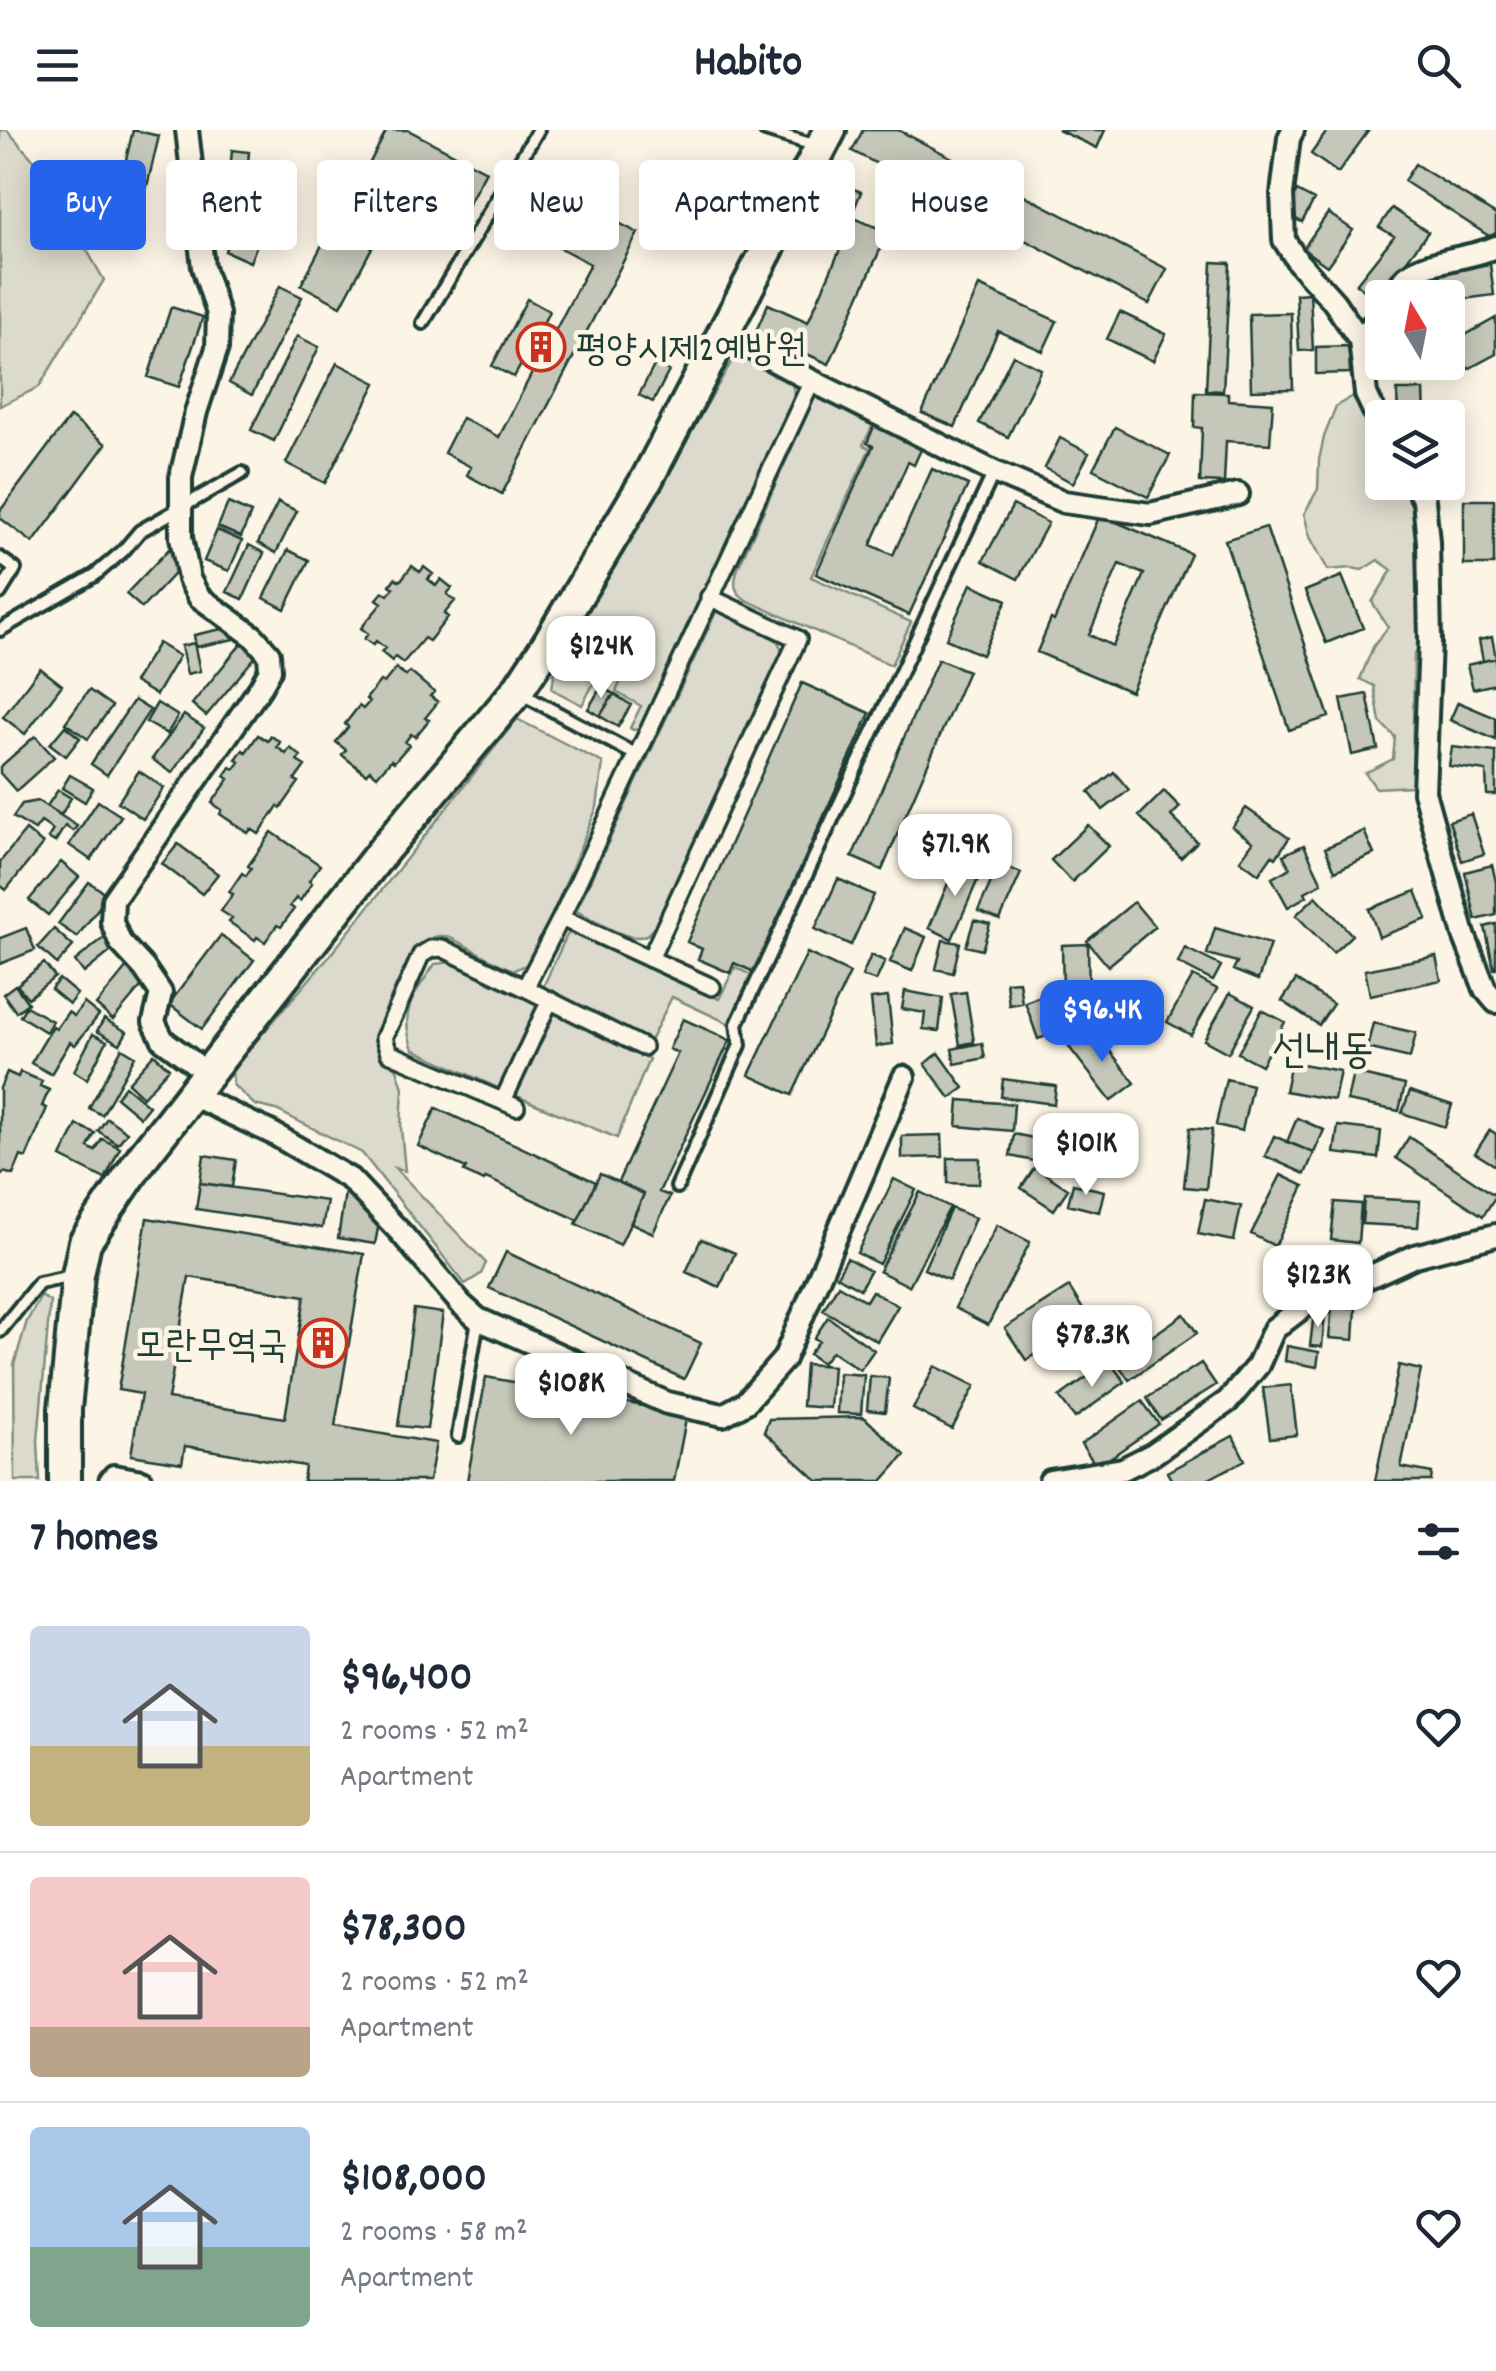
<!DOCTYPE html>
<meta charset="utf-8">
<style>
body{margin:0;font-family:Dekko,"Poor Story",sans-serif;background:#f6f6f7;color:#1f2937;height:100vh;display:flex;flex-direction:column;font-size:38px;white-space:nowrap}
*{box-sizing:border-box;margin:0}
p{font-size:32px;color:#747a83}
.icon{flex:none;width:55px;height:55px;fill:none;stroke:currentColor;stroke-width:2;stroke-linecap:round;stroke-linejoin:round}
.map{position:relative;height:1351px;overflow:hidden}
.details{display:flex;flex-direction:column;background:#fff;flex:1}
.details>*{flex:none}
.top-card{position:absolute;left:30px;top:30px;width:1438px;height:90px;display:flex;gap:20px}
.needle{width:65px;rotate:350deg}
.controls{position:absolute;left:1365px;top:150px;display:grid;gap:20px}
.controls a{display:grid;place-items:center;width:100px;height:100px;border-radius:10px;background:#fff;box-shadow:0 5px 25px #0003;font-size:50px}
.price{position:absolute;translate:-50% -85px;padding:0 22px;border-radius:20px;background:#fff;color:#222;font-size:32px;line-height:65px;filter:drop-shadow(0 2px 5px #0008)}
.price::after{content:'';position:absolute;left:50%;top:60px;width:30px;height:22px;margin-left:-15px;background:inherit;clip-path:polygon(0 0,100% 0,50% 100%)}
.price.selected{background:#2563eb;color:#fff}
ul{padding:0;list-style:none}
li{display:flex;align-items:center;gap:30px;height:250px;padding:0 30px}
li+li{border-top:2px solid #e0e1e3}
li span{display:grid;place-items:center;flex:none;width:280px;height:200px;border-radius:10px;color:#555}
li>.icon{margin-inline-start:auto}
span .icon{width:120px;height:120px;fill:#fffc;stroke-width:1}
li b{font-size:42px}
h2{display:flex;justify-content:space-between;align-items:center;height:120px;padding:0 30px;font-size:42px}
.tag{padding:0 35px;border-radius:10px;background:#fff;box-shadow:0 5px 25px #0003;font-size:35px;line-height:90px}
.tag.selected{background:#2563eb;color:#fff}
header{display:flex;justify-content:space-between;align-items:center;height:130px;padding:0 30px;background:#fff;font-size:45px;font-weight:700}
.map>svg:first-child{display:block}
.green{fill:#dcdacc;stroke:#7e8c80;stroke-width:2.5}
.building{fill:#c5c7b9;stroke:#1f3d34;stroke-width:2.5;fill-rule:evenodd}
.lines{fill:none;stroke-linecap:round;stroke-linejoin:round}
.service-casing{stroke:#1f3d34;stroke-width:18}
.pedestrian-casing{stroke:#1f3d34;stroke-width:22}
.minor-casing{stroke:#1f3d34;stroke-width:28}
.secondary-casing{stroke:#1f3d34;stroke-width:38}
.service{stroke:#fcf5e5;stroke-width:10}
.pedestrian{stroke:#fcf5e5;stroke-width:15}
.minor{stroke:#fcf5e5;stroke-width:20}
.secondary{stroke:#fcf5e5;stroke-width:30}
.labels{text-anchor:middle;stroke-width:9;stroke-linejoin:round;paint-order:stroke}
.poi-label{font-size:38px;fill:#1f3d34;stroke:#fcf5e5;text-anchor:start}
.quarter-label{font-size:42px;fill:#1f3d34;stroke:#fcf5e5}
</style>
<header><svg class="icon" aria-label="menu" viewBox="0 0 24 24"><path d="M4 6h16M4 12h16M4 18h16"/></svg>Habito<svg class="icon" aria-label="search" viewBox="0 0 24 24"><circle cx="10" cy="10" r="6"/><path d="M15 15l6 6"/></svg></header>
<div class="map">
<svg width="1496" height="1351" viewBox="0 0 1496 1351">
<rect width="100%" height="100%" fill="#fcf5e5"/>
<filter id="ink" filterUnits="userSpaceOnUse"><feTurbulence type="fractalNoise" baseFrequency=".01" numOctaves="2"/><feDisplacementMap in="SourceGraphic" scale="20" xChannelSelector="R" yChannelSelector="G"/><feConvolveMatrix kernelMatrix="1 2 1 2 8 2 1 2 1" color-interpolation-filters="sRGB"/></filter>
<g filter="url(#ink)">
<path class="green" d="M0,0H7L38,35L104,150L39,257L0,276Z
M736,224L791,250L794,262L792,275L640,599L633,600L630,598L641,576L616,562L627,535L608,527L582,575L552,559L555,538Z
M1355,265L1382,322V352L1401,353L1417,388L1422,516L1414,525L1412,656L1376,658L1365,643L1393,629L1395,607L1380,592L1374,556L1360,549L1373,517L1388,497L1372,472L1392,440L1378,430L1362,440L1351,438L1328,440L1310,407L1304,384L1318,359L1319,330L1324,307L1336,276Z
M815,266L874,293L863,315L870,318L811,447L911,492L891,535L748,471C733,462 733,454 738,438Z
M717,480L773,506C781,514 783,520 780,531L657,793C652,801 647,807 638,807C622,808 591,788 576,781Z
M517,589L603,633L597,677L533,832L514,840C493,833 477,821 457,811C453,809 448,806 443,806C412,803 392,868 381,890L380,902L386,928L397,939L403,958L401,998L405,1041L395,1038L486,1133L481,1144L465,1154L362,1023L276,980L255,975L233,955L232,939L332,823Z
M570,802H577L719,869L735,837L755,847L732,895L672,867L650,911L548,862L543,857L566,807Z
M453,832L543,874L502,960L413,919C398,881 414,865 435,834Z
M554,880L649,929L617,1008L514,965Z
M41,1166L50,1172L38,1311L40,1351H15L14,1235L27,1191Z"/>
<path class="building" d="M133,0L159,6L139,90L113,85Z
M387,0H408L486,41L461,88L367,38Z
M863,0H898L1167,139L1149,174L852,21Z
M1058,0H1105L1097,18Z
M1328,0H1369L1338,43L1311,24Z
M232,20L249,22L245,67L228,66Z
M1415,34L1496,85V102L1492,108L1404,51Z
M825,47L861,62L850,89L814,74Z
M252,54L277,65L250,132L225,121Z
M354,54L394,76L341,176L301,155Z
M1297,61L1314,70L1302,92L1285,84Z
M1392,78L1428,102L1377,170L1356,154L1394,106L1379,97Z
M573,80L597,92L601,84L638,103L502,364L467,345L471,337L444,323L462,288L499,307L534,239L522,233L514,247L492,236L527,169L549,181L543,194L555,201L590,134L555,115Z
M1328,83L1353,100L1327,136L1303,119Z
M854,88L888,102L829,234L756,201L768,174L808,192Z
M1212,132L1230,133L1223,261L1206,260Z
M1490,134L1494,165L1448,171V168H1419L1416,144Z
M280,156L302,167L252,265L229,253Z
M979,156L1057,191L1043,221L998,201L955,297L922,283Z
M1310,163L1313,220L1299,221L1296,164Z
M171,177L203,187L179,257L148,247Z
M1120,182L1166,204L1153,231L1107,209Z
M1291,183L1293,259L1251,260L1249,184Z
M1496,188V224L1468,239L1453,212Z
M297,206L319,217L274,311L251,300Z
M1349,216L1350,243L1316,244V217Z
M1013,225L1041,239L1008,307L979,293Z
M1387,232H1440V252L1387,253Z
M337,233L376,253L325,353L286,333Z
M655,234L669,241L653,272L639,265Z
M1397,260H1424L1425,288H1398Z
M1195,262L1228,263V270L1273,273L1270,314L1226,311L1224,353L1200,352L1202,298L1194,297Z
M70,287L106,314L33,413L0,388V381Z
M875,294L923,315L914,335L908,332L871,415L893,425L932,339L968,355L909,485L816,444L873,316L867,313Z
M1115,297L1170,325L1148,367L1093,339Z
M1060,308L1089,323L1073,353L1045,338Z
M1464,370H1494V435H1464Z
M278,372L297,381L276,423L258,413Z
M228,373L251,383L241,407L218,397Z
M1013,375L1048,393L1018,449L983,431Z
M1100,385L1191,424L1131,562L1037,522L1051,489L1054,491ZM1119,434L1144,444L1113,516L1089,505Z
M1266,397L1329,587L1289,600L1225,410Z
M217,400L242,411L229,441L204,431Z
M249,415L264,423L243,469L227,462Z
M169,419L184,433L142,478L126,464Z
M288,420L309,430L285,479L264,468Z
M412,436L420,442L424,437L433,444L428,449L436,456L441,449L452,458L447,464L455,471L444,484L448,487L429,511L424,508L403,533L395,527L392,531L381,522L385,518L376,511L373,515L364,509L368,504L361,498L382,473L377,469L383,462L388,465L394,458L390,455L395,448L400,451Z
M1342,446L1363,498L1326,513L1305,461Z
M971,454L1007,470L982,525L946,509Z
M236,496L239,508L196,517L194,505Z
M1492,507L1496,528L1483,531L1479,510Z
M246,508L261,520L206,586L192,574Z
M158,513L179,526L156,565L134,552Z
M194,513L200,541L187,544L181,516Z
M1496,528V554L1473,559L1467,535Z
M938,529L968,541L882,740L852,727Z
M40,538L62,555L25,604L3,587Z
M396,538L406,546L410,542L434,562L430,566L438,572L425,588L429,590L415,607L411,604L405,612L409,615L394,632L391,630L377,646L370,640L366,644L342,625L346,620L336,612L348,597L345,594L359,576L363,579L369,572L366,569L380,551L384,553Z
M802,553L870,583L754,842L734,833L730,843L698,829L702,819L687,812Z
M601,557L614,564L600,586L588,579Z
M89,560L112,576L88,609L65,593Z
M614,564L631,575L618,597L600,586Z
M1367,564L1378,619L1352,625L1341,569Z
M134,570L150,580L107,645L91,634Z
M1458,572L1496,588V610L1450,590Z
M157,573L178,586L167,604L146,592Z
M184,585L204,598L172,643L152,629Z
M65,596L80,608L66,626L50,614Z
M258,605L268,611L271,606L280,612L277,617L286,624L290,618L301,626L297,631L305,636L295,650L299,652L281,678L278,676L259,704L251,699L248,703L220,684L222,680L212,673L229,649L225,646L231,637L235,639L240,632L236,629L243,620L246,622Z
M35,606L54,627L16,661L0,643V637Z
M1452,617L1496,622V665H1487L1486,641L1449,636Z
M139,641L164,658L143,689L118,672Z
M1114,642L1129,660L1103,680L1089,662Z
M70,645L93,658L85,672L62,658Z
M58,660L71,668L61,685L47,676Z
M1164,661L1180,677L1171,686L1197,712L1181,728L1139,686Z
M38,671L77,696L73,701L65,696L55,712L48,708L53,700L41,692L35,700L13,687L22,674Z
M98,671L121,686L91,730L69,715Z
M1246,678L1289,708L1276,728L1272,725L1259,744L1240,730L1253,712L1232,697Z
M1471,684L1484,724L1462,731L1449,691Z
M1088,695L1109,716L1072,752L1051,730Z
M26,700L43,714L6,760L0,755V732Z
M1364,701L1374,724L1335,741L1325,718Z
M272,702L320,735L309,751L312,753L300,771L296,768L290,776L294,779L281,797L277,795L265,812L257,807L255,810L229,792L232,788L221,781L233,764L229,762L242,743L246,746L251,738L248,736Z
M178,714L218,744L202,764L162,734Z
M1304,715L1322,753L1305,762L1307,766L1288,777L1272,748L1290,738L1283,725Z
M958,730L982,740L952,809L929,798Z
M61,732L79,747L48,785L29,770Z
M999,734L1021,743L1000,790L978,781Z
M1492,735L1496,752V785L1476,790L1465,742Z
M838,749L874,765L851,815L815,799Z
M89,752L108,765L77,807L58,794Z
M1416,761L1427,789L1379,807L1369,779Z
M1316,766L1352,805L1333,823L1296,785Z
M1134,772L1155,797L1108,836L1087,811Z
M974,790L990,794L982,820L966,816Z
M1496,794V839H1494L1485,797Z
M26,798L35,820L0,834V808Z
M905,798L926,807L912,841L890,832Z
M1215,798L1270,814L1258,850L1233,840L1237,832L1207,824Z
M54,799L73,816L57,834L38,817Z
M221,805L254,830L202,899L169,874Z
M106,806L115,818L84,843L75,831Z
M943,810L960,813L953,843L936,839Z
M1088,814L1089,862L1063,863L1062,815Z
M1185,818L1221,836L1213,851L1178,833Z
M807,823L850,843L792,965L749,945Z
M871,825L885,831L876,851L862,846Z
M1436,826L1441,850L1370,865L1365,840Z
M44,833L55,847L28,868L17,855Z
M127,837L145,852L113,890L96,875Z
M1193,846L1217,859L1191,905L1167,892Z
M59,849L77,864L69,874L51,859Z
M1296,850L1333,874L1319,895L1282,871Z
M1019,851L1022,873L1009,875L1006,852Z
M15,855L28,873L16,882L3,864Z
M905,861L943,868L939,901L923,899L925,883L902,879Z
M1055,861L1068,899L1038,909L1025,872Z
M966,862L974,912L960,915L951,864Z
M1230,863L1254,876L1228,923L1204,910Z
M888,867L893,914L876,916L871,869Z
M84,873L99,885L75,915L70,912L51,944L31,933L53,896L56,899L68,882L74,886Z
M26,876L52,891L46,902L20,886Z
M1262,880L1285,892L1261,935L1238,923Z
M104,889L127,902L120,914L97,901Z
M683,889L730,910L659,1062L670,1066L653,1103L631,1093L644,1064L618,1052L678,923L669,919Z
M1373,893L1416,903L1410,928L1367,918Z
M1092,898L1135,953L1111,971L1069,917Z
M93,904L107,911L87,949L74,941Z
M982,913L985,928L955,934L952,919Z
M122,918L135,926L102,985L89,978Z
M939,923L964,958L950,968L925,934Z
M154,924L169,938L143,967L128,953Z
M1291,932L1340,941L1334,970L1285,961Z
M7,942L18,947L20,942L42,951L40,956L49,960L42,976L47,978L26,1028L21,1026L13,1045L4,1042L2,1045L0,1044V958Z
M1353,943L1405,955L1399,981L1347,971Z
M1003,949L1056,956L1054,974L1001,967Z
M1226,949L1252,955L1242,1001L1216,995Z
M125,956L149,976L140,987L116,967Z
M1410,961L1452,975L1445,997L1402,983Z
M959,970L1014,974L1012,1001L957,996Z
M436,978L596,1052L578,1090L486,1048L484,1051L464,1042L466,1038L418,1016Z
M107,988L127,1002L118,1014L98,1001Z
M1297,988L1324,1000L1314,1023L1287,1012Z
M1126,992L1135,1019L1114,1026L1106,999Z
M77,995L95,1003L88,1017L95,1021L102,1009L120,1018L105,1049L61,1027Z
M1338,996L1381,1001L1378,1028L1334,1023Z
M1190,998L1212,1000L1206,1059L1184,1057Z
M1490,1000L1496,1004V1036L1475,1023Z
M1014,1004L1062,1014L1058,1036L1010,1026Z
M942,1005L943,1027L902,1028V1006Z
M1274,1006L1314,1023L1305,1044L1265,1026Z
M1409,1007L1496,1066L1483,1086L1396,1028Z
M1109,1009L1114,1026L1073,1039L1067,1022Z
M204,1025L236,1030L232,1057L200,1053Z
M948,1028H980L979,1054L948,1053Z
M1035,1037L1068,1059L1054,1080L1021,1058Z
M600,1044L644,1064L620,1115L576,1094Z
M1281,1045L1304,1056L1275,1116L1251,1104Z
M894,1049L916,1060L879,1134L857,1123Z
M200,1053L327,1071L322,1098L196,1079Z
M1073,1054L1104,1061L1099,1082L1068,1074Z
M346,1056L379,1093L375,1114L338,1108Z
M920,1062L950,1077L909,1156L879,1141Z
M1364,1068L1420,1071L1418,1097L1362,1094Z
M1205,1069L1241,1076L1234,1111L1198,1104Z
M1335,1072L1361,1074L1358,1113L1331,1110Z
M951,1078L975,1088L949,1150L924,1139Z
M147,1088L364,1124L335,1296L436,1313L429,1351H303L305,1336L185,1316L182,1333L131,1325L141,1264L118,1260ZM189,1147L305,1166L285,1288L168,1269Z
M997,1095L1030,1112L988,1195L955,1178Z
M701,1109L735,1123L720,1157L686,1142Z
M506,1122L701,1213L684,1249L489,1158Z
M847,1128L870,1141L860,1159L837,1146Z
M838,1155L866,1171L872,1161L898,1176L877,1211L823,1180Z
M1069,1157L1089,1189L1026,1230L1005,1198Z
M1332,1176L1356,1178L1354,1210L1329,1208Z
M414,1179L443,1183L427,1299L398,1296Z
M1314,1182L1325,1184L1322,1217L1310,1216Z
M1184,1184L1197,1203L1129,1250L1116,1231Z
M828,1187L874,1220L860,1240L832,1221L822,1233L809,1224L819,1211L814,1208Z
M1287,1216L1319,1222L1317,1237L1285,1231Z
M1109,1231L1125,1252L1075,1288L1059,1267Z
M1201,1233L1216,1255L1161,1290L1147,1268Z
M805,1234L833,1236L830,1278L802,1276Z
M1399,1235L1421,1240L1401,1337L1432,1343L1431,1351H1375Z
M935,1236L975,1256L952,1299L913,1279Z
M839,1243L864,1245L861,1284L837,1283Z
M870,1246L889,1248L885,1282L867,1280Z
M486,1247L687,1284L674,1351H467Z
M1291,1255L1297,1305L1270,1308L1263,1258Z
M1142,1271L1159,1294L1097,1337L1081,1314Z
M864,1287L905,1325L882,1351H818L764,1302L769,1289Z
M1233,1306L1245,1330L1205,1351H1172L1167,1342Z"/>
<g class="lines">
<g class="service-casing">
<path id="service" d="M765,0L820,17
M423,193L538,0
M0,428L15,439L0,463
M0,500L95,445L123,421L140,401L242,343
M522,564L636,625
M677,1057L740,915L737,894L994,342
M0,1201L39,1153L72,1146
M458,1306L478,1190"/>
</g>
<g class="pedestrian-casing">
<path id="pedestrian" d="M561,788L712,857
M650,829L798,509L709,467
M525,858L643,917
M503,971L550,870
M516,977L389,923L384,908L421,825L431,819L442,818L525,858L561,788L812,251"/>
</g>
<g class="minor-casing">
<path id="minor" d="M187,0L203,137L218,184L217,218L196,282L181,347V407L189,449L199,467L253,506L269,524L270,540L260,558L113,770L112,792L120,812L144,838L161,863L154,892L163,910L209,944
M1293,0L1289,8L1282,64L1284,110L1298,132L1334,172L1360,210L1366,264L1382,298
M1393,168C1396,162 1401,152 1406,147C1426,129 1470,129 1496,117
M724,204L812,251L994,342L1064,372L1150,384L1238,364
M1360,210L1382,183
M1413,352L1424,370L1428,412L1430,511L1424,662L1464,805L1485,859L1496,872
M192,965L274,1004L350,1049L401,1103L461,1174L478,1189L667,1273L723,1285L745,1273L784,1229L904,947
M110,1351L114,1346L142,1351
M1050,1351L1123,1339L1153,1324L1228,1271L1258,1235L1274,1199L1303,1177L1415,1126L1496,1105"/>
</g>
<g class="secondary-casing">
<path id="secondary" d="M65,1351V1279L78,1145L85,1112L144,1025L385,718L517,561L548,514L647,349L830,0"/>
</g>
<use href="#service" class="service"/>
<use href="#pedestrian" class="pedestrian"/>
<use href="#minor" class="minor"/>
<use href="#secondary" class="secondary"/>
</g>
</g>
<defs>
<g id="building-ring" transform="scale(2.5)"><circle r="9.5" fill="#fcf5e5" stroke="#c8321e" stroke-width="1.5"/><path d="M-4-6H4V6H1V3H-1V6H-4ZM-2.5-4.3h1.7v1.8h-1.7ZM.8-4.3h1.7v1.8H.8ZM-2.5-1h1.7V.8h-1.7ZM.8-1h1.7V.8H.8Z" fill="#c8321e"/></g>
</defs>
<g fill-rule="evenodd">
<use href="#building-ring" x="541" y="217"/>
<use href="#building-ring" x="323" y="1213"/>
</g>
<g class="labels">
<g class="poi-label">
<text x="576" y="230">평양시제2예방원</text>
<text x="288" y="1226" text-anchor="end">모란무역국</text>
</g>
<g class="quarter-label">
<text x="1323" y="932">선내동</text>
</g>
</g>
</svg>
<div class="controls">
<a><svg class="needle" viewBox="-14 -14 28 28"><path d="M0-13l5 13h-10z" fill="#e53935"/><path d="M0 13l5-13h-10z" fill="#747a83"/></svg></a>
<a><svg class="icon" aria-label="layers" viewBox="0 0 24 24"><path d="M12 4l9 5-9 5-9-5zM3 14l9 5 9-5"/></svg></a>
</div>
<b class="price" style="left:601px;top:571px">$124K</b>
<b class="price" style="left:955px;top:769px">$71.9K</b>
<b class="price selected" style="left:1102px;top:935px">$96.4K</b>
<b class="price" style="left:1086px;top:1068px">$101K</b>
<b class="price" style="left:1318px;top:1200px">$123K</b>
<b class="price" style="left:1092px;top:1260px">$78.3K</b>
<b class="price" style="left:571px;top:1308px">$108K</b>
<div class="top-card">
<a class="tag selected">Buy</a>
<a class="tag">Rent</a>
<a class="tag">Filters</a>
<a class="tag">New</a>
<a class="tag">Apartment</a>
<a class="tag">House</a>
</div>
</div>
<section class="details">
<h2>7 homes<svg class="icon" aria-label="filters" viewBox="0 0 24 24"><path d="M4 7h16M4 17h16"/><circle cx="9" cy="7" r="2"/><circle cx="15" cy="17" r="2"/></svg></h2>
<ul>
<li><span style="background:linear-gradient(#c9d6e8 60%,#c2b280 0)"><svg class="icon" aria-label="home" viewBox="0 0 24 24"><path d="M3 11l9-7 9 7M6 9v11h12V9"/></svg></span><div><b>$96,400</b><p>2 rooms · 52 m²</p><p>Apartment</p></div><svg class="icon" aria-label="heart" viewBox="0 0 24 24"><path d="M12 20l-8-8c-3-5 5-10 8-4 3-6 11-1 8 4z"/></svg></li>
<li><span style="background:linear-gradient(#f6c9c9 75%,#b9a48a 0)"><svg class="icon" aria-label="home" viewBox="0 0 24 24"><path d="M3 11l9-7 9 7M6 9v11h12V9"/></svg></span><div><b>$78,300</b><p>2 rooms · 52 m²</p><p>Apartment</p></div><svg class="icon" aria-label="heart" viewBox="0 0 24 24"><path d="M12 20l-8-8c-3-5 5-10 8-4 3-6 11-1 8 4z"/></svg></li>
<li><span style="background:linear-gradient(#a9c7e8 60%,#7fa58c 0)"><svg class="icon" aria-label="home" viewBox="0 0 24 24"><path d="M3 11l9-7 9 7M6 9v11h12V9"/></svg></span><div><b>$108,000</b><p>2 rooms · 58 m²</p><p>Apartment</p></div><svg class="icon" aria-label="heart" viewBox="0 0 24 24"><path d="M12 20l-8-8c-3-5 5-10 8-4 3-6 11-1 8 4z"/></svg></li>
</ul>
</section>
